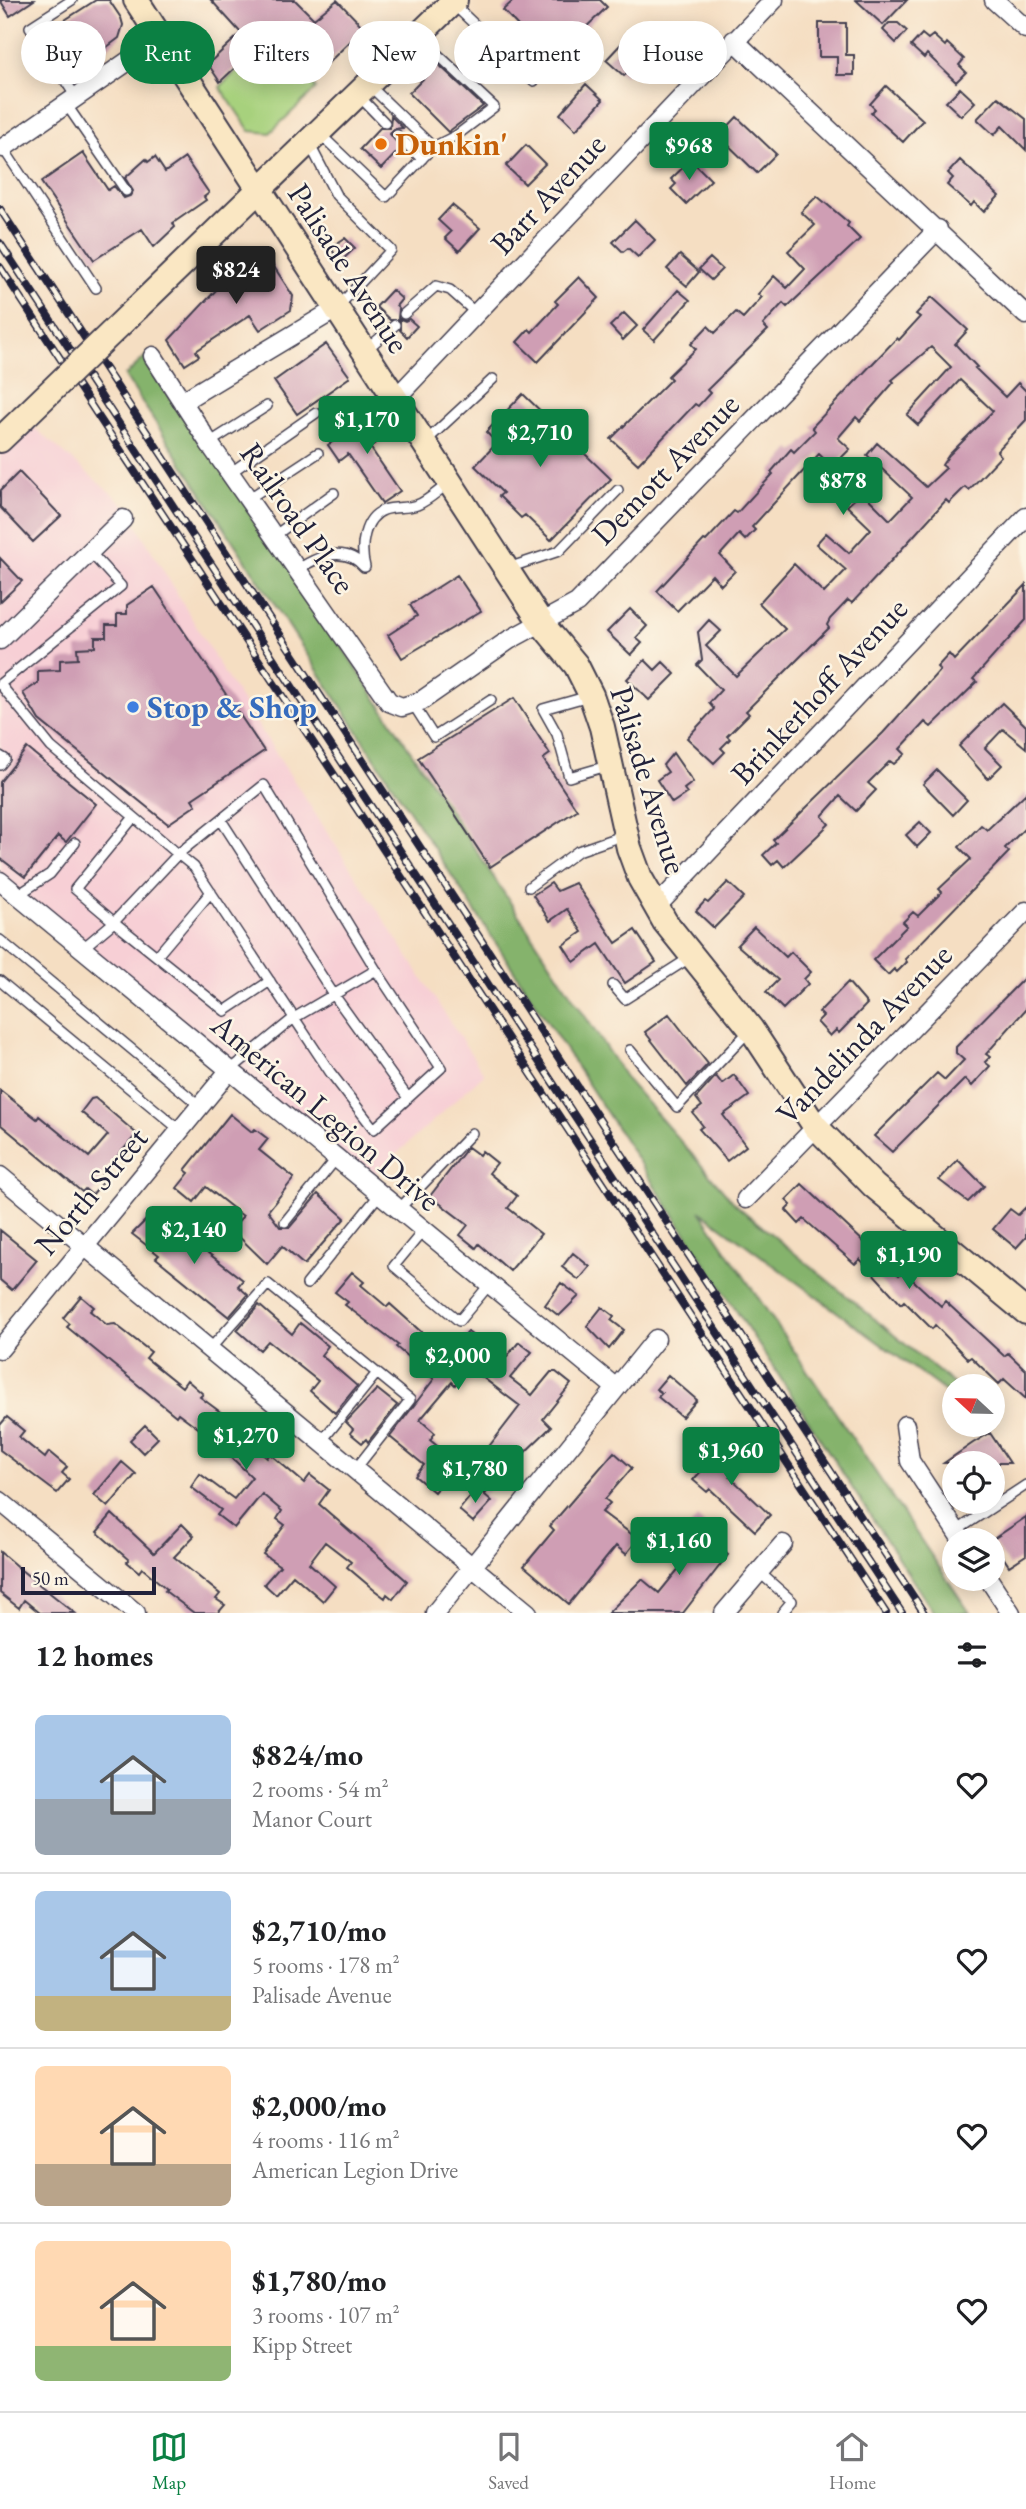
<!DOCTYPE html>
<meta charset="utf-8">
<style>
body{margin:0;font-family:"EB Garamond",serif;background:#f6f6f6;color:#202124;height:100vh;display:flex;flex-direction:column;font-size:26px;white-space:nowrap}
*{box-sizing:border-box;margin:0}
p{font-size:23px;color:#757577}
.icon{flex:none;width:38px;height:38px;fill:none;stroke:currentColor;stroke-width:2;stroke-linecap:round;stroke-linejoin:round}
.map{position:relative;height:1613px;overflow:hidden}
.details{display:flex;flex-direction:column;background:#fff;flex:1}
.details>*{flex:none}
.hud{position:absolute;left:21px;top:21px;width:985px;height:63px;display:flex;gap:14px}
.needle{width:46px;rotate:292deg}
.buttons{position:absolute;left:942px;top:1374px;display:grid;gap:14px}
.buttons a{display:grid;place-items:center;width:63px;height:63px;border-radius:50%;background:#fff;box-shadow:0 4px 18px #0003;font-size:35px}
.scale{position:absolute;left:21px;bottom:18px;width:135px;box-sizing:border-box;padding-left:7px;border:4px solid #22223b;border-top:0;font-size:19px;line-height:24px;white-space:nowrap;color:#22223b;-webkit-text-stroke:5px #fcf5e5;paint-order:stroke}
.price{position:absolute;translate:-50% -60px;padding:0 16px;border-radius:7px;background:#0b8043;color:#fff;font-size:23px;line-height:46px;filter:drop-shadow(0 2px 4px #0008)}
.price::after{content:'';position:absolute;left:50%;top:42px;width:21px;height:16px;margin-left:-10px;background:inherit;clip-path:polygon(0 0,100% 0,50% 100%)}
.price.selected{background:#222;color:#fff}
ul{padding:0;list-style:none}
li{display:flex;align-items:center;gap:21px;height:175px;padding:0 35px}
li+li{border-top:2px solid #e0e0e0}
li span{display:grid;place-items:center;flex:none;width:196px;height:140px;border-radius:10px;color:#555}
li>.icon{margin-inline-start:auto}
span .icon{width:84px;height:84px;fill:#fffc;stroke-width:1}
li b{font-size:30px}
h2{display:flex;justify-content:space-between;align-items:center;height:84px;padding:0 35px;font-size:30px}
.tag{padding:0 24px;border-radius:32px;background:#fff;box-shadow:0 4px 18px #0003;font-size:24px;line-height:63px}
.tag.selected{background:#0b8043;color:#fff}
.dock{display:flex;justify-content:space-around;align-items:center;height:98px;border-top:2px solid #e0e0e0;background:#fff;font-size:19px;color:#757577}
.dock a{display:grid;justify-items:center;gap:4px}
.dock .selected{color:#0b8043}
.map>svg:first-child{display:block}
.built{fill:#f7cfd5}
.green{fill:#a7d17d;stroke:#647a5c;stroke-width:2}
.forest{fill:#85b36c;stroke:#546a54;stroke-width:2}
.building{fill:#cf9eb4}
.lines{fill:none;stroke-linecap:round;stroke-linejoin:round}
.lane-casing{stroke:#423e4f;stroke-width:12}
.street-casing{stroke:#423e4f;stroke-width:21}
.secondary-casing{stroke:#423e4f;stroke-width:28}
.lane{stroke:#fff;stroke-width:9}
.street{stroke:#fff;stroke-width:18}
.secondary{stroke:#fae7c3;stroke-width:24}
.rail-casing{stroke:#22223b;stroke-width:8}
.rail{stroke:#fcf5e5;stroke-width:5;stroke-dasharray:16;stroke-linecap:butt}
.secondary-bridge-casing{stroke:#423e4f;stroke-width:28;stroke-linecap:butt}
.secondary-bridge{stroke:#fae7c3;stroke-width:24}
.food-dot{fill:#e8710a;stroke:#fcf5e5;stroke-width:2.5}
.shop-dot{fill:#3f7fe0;stroke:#fcf5e5;stroke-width:2.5}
.labels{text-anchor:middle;stroke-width:5;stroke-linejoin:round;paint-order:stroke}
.food-label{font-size:32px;font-weight:bold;fill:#c56008;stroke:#fcf5e5;text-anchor:start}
.street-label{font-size:32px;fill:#22223b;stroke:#fcf5e5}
.shop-label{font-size:32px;font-weight:bold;fill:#366cbe;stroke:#fcf5e5;text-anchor:start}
</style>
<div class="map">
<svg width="1026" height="1613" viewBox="0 0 1026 1613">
<rect width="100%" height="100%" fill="#fcf5e5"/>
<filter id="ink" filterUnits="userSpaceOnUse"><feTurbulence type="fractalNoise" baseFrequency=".0143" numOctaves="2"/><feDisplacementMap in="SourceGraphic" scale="14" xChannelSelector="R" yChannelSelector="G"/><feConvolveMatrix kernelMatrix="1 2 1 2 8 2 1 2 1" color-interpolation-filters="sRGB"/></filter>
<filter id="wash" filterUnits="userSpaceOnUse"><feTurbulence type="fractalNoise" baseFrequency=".00686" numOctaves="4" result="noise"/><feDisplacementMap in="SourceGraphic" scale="28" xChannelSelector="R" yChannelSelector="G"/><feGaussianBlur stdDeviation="1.57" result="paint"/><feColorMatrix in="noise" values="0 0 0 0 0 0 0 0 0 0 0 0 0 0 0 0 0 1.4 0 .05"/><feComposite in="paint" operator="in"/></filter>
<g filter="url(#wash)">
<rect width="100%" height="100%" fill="#f5dec2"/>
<path class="built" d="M23,418L124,504L224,673L484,1074L365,1183L0,881V423L8,432Z"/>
<path class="green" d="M276,33L316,89L270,133L250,131L220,87Z"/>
<path class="forest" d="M149,353L627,1080L736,1205L956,1386H954V1398L700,1211L970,1613H934L125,376Z"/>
<g id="blocks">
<path class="building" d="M0,0H34L10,16Z
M96,0H109L121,18L123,25L119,38L95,56L83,39L68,48L54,27Z
M211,0H295L314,19L337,0L364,28L328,63L301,33L292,43L277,28L220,82L208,64L241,33Z
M514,0H600L607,7L551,61L503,10Z
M856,0H907L883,25Z
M819,23H846V55H854V75H837V57H819Z
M889,23H898L907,31L896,43L883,30Z
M636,28L656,47L624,76L606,60Z
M922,34L928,39L933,35L945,46L947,43L964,59L959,65L966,72L956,82L927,54L924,58L911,46Z
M438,64L483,106L448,132L409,93Z
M586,84L603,100L576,130L560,114Z
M886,86L923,120L903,142L871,113L875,109L870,104Z
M960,88L975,102L961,116L946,102Z
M998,97L1026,119V150L1002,126L994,135L977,119Z
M391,116L403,128L394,129L390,134L401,148L381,169L360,149L380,128H390Z
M737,117L776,154L757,173L719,136Z
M526,145L545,164L525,184L506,166Z
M83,153L108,190L114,186L124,198L130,196L133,191L125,178L146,159L148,162L155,157L165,172L185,158L209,193L204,197L206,200L173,223L175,227L154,247L142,229L94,260L41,182Z
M691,160L711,180L686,204L671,189L676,184L671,179Z
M960,160L999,196L984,212L974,202L971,206L947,185L953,178L948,173Z
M817,196L849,223L847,226L860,239L787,307L783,303L763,325L768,330L707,390L710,393L698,406L695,404L638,464L611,439L671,379L668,376L696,349L691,344L708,326L715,333L736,312L743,318L762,297L758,294L774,276L787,288L805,269L788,251L815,225L801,212Z
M452,205L480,228L459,251L445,238L451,232L438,220Z
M635,220L655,240L638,257L628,248L623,252L613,242Z
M345,238L355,248L339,263L331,247Z
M252,252L265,253L293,296L291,310L260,330L250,315L196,351L199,356L185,365L169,340Z
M680,255L699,272L687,286L667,269Z
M710,258L722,269L711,280L699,269Z
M579,277L599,298L538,362L517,342L529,329L532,332L558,304L555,301Z
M392,290L402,299L396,306L399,309L398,318L405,321L409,319L417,326L407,337L400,330V320H390L376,307Z
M678,290L690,300L654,340L643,330Z
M932,297L968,330L955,344L977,367L975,368L1005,397L1018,383L1026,391V420L997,451L1001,456L969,490L965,487L949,503L946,500L880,573L852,603L848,600L830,619L827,625L829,628L746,711L749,714L727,736L730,739L721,748L725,752L714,763L687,738L714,709L709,703L721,690L697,665L702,660L698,632L709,620L721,631L706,646L736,676L785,629L759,603L794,564L824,593L846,570L816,544L826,533L849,553L871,529L847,506L862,492L890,520L912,497L867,455L877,443L926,487L946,468L942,465L949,455L993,411L960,380L918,425L907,415L951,367L931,347L892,380L894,382L860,421L856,417L838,438L850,449L832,467L819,454L752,527L755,530L745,540L739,534L720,555L735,571L721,585L712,575L677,611L657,591L704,540L706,541L734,511L737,513L773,474L771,472L791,449L794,452L815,431L812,427L897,338L899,340L920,317L916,314Z
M624,313L637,326L623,340L610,326Z
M326,344L350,377L297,414L274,381Z
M523,394L611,479L551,540L525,515L521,518L499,496L503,493L475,466L497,443L486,432Z
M373,414L387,435L370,447L400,491L382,503L348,454L339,461L328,445Z
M19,472L61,516L33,542L0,507V491Z
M0,558L22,581L0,602Z
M457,575L481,611L402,658L388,635L417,616L410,605Z
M1026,585V620L973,679L977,682L931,727L925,722L900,749L905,754L894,764L890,761L868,783L876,790L856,811L840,796L822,816L829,824L818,835L784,867L778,860L772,865L763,855L776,843L773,840L883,733L940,670L937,667L949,654L954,660Z
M154,587L264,751L192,799L196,805L168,824L39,720L23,693L38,683V671L60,670V660L78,659L77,648L95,647V637H106V625H117V614H127V605Z
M630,609L647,626L636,638L642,643L631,655L607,632Z
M645,660L655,670L663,662L675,674L649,700L627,679Z
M514,698L550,754L543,759L577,810L490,867L418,758Z
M1002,703L1026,726V748L1003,729L985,748L1002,765L988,779L959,746Z
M27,748L96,804L66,842L58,836L25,877L0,858V782Z
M673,753L693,782L684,789L687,793L672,803L657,780L668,772L663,765Z
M937,770L967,800L953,815L923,784Z
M1026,793V827L1005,848L1009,852L905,959L907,962L897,972L894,969L888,975L873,960L907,926L903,922L913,912L918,916L942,892L939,889L971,859L959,847L981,825L987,830Z
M920,822L931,833L917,847L906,835Z
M728,882L744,897L714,928L696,911L705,901L708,903Z
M551,883L557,891L575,883L616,943L635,930L656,962L625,983L599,944L574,962L563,945L582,932L567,909L550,921L533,895Z
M754,927L786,957L791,952L811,972L804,979L808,984L783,1009L766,992L778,980L737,945Z
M1026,976V1009L986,1054L990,1057L985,1062L990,1066L972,1086L965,1079L892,1152L874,1136L937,1073L945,1080L964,1060L956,1053V1047Z
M848,982L867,1004L839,1033L836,1030L830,1036L817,1022L823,1016L819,1012Z
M669,1014L708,1064L687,1086L645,1032Z
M734,1075L749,1096L723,1115L746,1146L727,1161L699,1129L703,1126L693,1113L702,1106L696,1098L716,1076L722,1084Z
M0,1090L37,1119L39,1116L89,1157L108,1135L81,1112L91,1099L95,1098L137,1134L102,1174L101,1184L92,1195L85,1189L82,1192L0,1124Z
M230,1114L252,1132L255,1129L268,1139L259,1150L294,1178L268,1211L280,1227H290L318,1194L345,1218L304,1265L282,1246L267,1264L231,1229L243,1216L206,1187L194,1202L177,1188L189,1173L185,1170Z
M468,1147L479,1155L482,1151L497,1163L489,1173L517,1196L508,1208L541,1234L510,1271L479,1244L476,1248L460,1235L468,1225L430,1196Z
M958,1160L984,1186L968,1202L939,1180Z
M802,1184L899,1275L903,1271L941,1306L945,1301L1004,1356L1008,1353L1026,1370V1399L1004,1379L999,1384L971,1357L968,1359L935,1325L932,1329L904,1301L901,1304L860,1259L855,1264L804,1219L799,1224L786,1210L791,1205L786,1200Z
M1026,1207V1237L1016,1248L993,1229L1010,1209L1018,1215Z
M150,1216L187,1245L191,1240L243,1280L238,1286L248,1295L229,1317L156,1258L159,1255L132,1234Z
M0,1230L37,1260L12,1290L0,1280Z
M573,1253L590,1267L579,1280L562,1267Z
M352,1272L364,1282L361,1285L387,1307L390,1304L448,1356L468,1332L503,1361L519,1342L532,1352L510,1378L532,1395L551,1372H556L571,1384L543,1419L551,1427L520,1457L518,1455L513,1459L486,1493L463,1473L474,1460L477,1462L520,1406L469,1367L455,1385L452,1382L420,1420L435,1433L430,1440L458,1463L434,1492L415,1476L424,1465L390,1437L434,1379L396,1347L398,1345L345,1305L348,1302L335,1292Z
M561,1283L579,1296L559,1316L545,1305Z
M81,1296L94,1307L90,1311L107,1325L115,1324L151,1352L146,1358L182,1387L187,1380L203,1394L200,1397L223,1414L220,1418L267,1458L270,1454L304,1483L310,1475L329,1490L319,1504L407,1581L393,1599L387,1594L385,1598L373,1589L347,1567L351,1562L325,1542L309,1563L335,1586L323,1601L293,1575L276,1595L264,1584L280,1566L263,1554L285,1525L277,1519L282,1511L262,1494L234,1528L217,1515L221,1510L191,1487L200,1474L234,1499L252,1477L209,1436L178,1413L176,1416L67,1327L70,1324L63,1318Z
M259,1305L292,1334L300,1323L328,1346L321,1355L357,1386L335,1413L310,1391L318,1381L268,1341L260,1350L237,1330Z
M602,1307L614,1316L611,1320L624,1330L609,1349L587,1326Z
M668,1375L697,1400L682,1417L658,1397L662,1393L656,1389Z
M377,1389L397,1405L368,1442L366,1439L362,1443L350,1433L353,1429L346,1422Z
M7,1417L24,1431L19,1437L45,1458L49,1452L67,1467L62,1473L69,1479L57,1493L0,1450V1425Z
M145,1425L158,1438L143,1453L130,1440Z
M990,1433L1010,1463H944L973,1443Z
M727,1443L742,1456L734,1465L738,1468L730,1477L770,1515L755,1531L710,1489L707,1492L693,1480Z
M614,1452L632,1468L605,1499L610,1503L602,1512L638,1539L626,1554L616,1546L569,1604L524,1566L554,1530L550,1526Z
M122,1462L136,1474L108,1507L94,1495Z
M477,1488L492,1501L473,1522L459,1510Z
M112,1514L154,1553L182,1524L194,1536L174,1557L220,1594L216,1599L225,1605L218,1613H194L165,1591L167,1589L142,1568L139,1572L127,1562L129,1560L97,1532Z
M1026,1517V1555L1009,1566L992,1540Z
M697,1518L717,1535L712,1541L728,1555L683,1613H608L642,1579L659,1593L689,1556L676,1544Z
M0,1552L21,1570L75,1613H40L24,1600L19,1608L0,1593Z"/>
</g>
</g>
<g filter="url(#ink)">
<use href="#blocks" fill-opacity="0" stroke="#423e4f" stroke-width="2"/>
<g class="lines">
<g class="lane-casing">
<path id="lane" d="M72,0L30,27L76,97
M453,4L534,81
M369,85L433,147
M359,96L385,123
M66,104L126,191
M320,134L386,197L433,147L457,135L494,107L419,37
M397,135L422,159
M310,145L336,195L391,250L337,308
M3,148L96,288
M404,314L436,286L450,290L476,313
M367,349L395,325
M425,442L493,379
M209,443L267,406
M230,473L316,413
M248,499L318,453
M274,536L334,493
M90,552L121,586L0,684L51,747L178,854L194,867L330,1072L374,1129L441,1068L376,970L264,785L178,854L114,922L225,1011L270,981
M365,567C360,548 363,518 384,510C395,506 407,509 417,505C428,501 439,490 449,483
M508,568L559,551L618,490
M297,570C318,556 345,545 364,567
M589,696L543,709L557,734L569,777L607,766
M413,704L434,737L491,700
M0,756L5,759L0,765
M221,820L334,995L408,1098
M529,887L578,851L624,835
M18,895L50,874L75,843
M0,940L200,1106
M83,948L114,922L75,889L134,817
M157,956L211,892
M0,981L180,1130
M613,985L625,999L691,957
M630,1050L677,1107L750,1030
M229,1071L294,1018L376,970
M398,1210L472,1133
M285,1222L336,1159
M423,1231L394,1266L459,1321L489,1285
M307,1284L379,1195
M209,1350L268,1284L410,1400L354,1471
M320,1443L377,1373
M956,1531L1026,1485
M759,1572L792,1601L782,1613"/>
</g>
<g class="street-casing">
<path id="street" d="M994,0L1026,29
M734,40L1026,315
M3,148L160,39
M153,356L209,443L389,702L402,707L421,701L509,640L577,603L938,229
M395,399L774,0
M183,401L336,309
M0,640L123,519
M0,881L616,1388
M656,907L1026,517
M0,1176L528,1613
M746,1199L1026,911
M0,1349L229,1071
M905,1425L910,1461L962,1540
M0,1501L136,1613
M988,1578L1011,1613
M435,1613L656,1339
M724,1613L783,1544"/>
</g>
<g class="secondary-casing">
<path id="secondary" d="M136,0L542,624L576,665L591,695L602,727L629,848L640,878L665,922L751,1029L815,1126L874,1186L1026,1312
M138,307L455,0
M0,440L23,418"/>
</g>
<use href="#lane" class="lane"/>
<use href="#street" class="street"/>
<use href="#secondary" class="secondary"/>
<g class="rail-casing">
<path id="rail" d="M0,209L924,1613
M0,243L902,1613
M0,267L886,1613"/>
</g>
<use href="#rail" class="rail"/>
<g class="secondary-bridge-casing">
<path id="secondary-bridge" d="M23,418L138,307"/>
</g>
<use href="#secondary-bridge" class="secondary-bridge"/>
</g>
</g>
<circle class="food-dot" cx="381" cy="144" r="7"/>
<circle class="shop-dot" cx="133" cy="707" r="7"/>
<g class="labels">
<g class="food-label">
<text x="395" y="155">Dunkin'</text>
</g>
<g class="street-label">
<text transform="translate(548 194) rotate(-47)" y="11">Barr Avenue</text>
<text transform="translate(349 268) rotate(57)" y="11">Palisade Avenue</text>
<text transform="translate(665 469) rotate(-46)" y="11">Demott Avenue</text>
<text transform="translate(298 518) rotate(55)" y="11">Railroad Place</text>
<text transform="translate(819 691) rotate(-47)" y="11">Brinkerhoff Avenue</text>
<text transform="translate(649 780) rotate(73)" y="11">Palisade Avenue</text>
<text transform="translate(864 1034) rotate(-46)" y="11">Vandelinda Avenue</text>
<text transform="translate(326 1112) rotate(40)" y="11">American Legion Drive</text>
<text transform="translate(91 1191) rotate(-50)" y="11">North Street</text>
</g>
<g class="shop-label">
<text x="147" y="718">Stop &amp; Shop</text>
</g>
</g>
</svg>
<div class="buttons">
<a><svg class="needle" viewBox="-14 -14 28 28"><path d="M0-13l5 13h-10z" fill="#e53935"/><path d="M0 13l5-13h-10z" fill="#757577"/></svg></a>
<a><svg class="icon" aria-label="locate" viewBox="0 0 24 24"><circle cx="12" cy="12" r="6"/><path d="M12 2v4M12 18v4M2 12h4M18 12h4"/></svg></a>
<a><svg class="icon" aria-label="layers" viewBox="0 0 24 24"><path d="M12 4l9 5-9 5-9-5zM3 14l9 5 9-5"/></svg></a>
</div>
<div class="scale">50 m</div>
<b class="price" style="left:689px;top:182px">$968</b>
<b class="price selected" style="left:236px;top:306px">$824</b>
<b class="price" style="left:367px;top:456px">$1,170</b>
<b class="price" style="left:540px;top:469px">$2,710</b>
<b class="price" style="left:843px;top:517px">$878</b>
<b class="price" style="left:194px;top:1266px">$2,140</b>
<b class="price" style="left:909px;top:1291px">$1,190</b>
<b class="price" style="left:458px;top:1392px">$2,000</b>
<b class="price" style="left:246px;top:1472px">$1,270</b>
<b class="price" style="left:731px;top:1487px">$1,960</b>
<b class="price" style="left:475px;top:1505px">$1,780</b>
<b class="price" style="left:679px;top:1577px">$1,160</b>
<div class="hud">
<a class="tag">Buy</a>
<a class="tag selected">Rent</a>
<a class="tag">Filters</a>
<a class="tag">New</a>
<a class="tag">Apartment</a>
<a class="tag">House</a>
</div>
</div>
<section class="details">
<h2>12 homes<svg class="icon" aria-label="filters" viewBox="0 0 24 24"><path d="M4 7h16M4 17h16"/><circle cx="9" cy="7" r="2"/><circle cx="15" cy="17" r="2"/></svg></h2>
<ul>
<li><span style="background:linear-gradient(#a9c7e8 60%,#9aa5b1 0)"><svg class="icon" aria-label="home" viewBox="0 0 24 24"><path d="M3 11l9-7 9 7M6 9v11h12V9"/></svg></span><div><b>$824/mo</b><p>2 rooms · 54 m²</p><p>Manor Court</p></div><svg class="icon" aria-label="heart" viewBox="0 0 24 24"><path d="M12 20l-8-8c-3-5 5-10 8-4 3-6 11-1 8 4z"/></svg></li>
<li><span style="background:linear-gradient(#a9c7e8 75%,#c2b280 0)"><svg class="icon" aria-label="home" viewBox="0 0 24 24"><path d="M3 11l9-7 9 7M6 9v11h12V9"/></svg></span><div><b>$2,710/mo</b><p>5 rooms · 178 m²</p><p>Palisade Avenue</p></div><svg class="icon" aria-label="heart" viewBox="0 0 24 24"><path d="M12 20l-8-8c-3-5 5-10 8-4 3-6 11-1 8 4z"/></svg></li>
<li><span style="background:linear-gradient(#ffd9b3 70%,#b9a48a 0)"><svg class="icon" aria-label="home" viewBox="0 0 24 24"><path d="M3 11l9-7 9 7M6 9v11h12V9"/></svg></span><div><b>$2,000/mo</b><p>4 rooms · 116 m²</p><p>American Legion Drive</p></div><svg class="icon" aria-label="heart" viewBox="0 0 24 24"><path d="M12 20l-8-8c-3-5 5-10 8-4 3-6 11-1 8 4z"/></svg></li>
<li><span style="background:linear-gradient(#ffd9b3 75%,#8fb573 0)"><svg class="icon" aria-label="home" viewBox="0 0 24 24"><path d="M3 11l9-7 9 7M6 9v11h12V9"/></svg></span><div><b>$1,780/mo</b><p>3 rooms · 107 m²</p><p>Kipp Street</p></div><svg class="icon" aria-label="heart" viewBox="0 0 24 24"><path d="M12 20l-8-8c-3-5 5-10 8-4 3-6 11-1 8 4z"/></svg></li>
</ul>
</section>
<nav class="dock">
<a class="selected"><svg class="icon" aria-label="map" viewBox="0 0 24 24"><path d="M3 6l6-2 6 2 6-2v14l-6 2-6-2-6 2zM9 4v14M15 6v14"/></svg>Map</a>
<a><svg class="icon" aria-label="saved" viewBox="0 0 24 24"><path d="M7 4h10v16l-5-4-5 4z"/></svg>Saved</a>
<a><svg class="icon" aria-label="home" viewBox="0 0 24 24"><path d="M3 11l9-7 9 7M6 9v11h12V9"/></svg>Home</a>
</nav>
